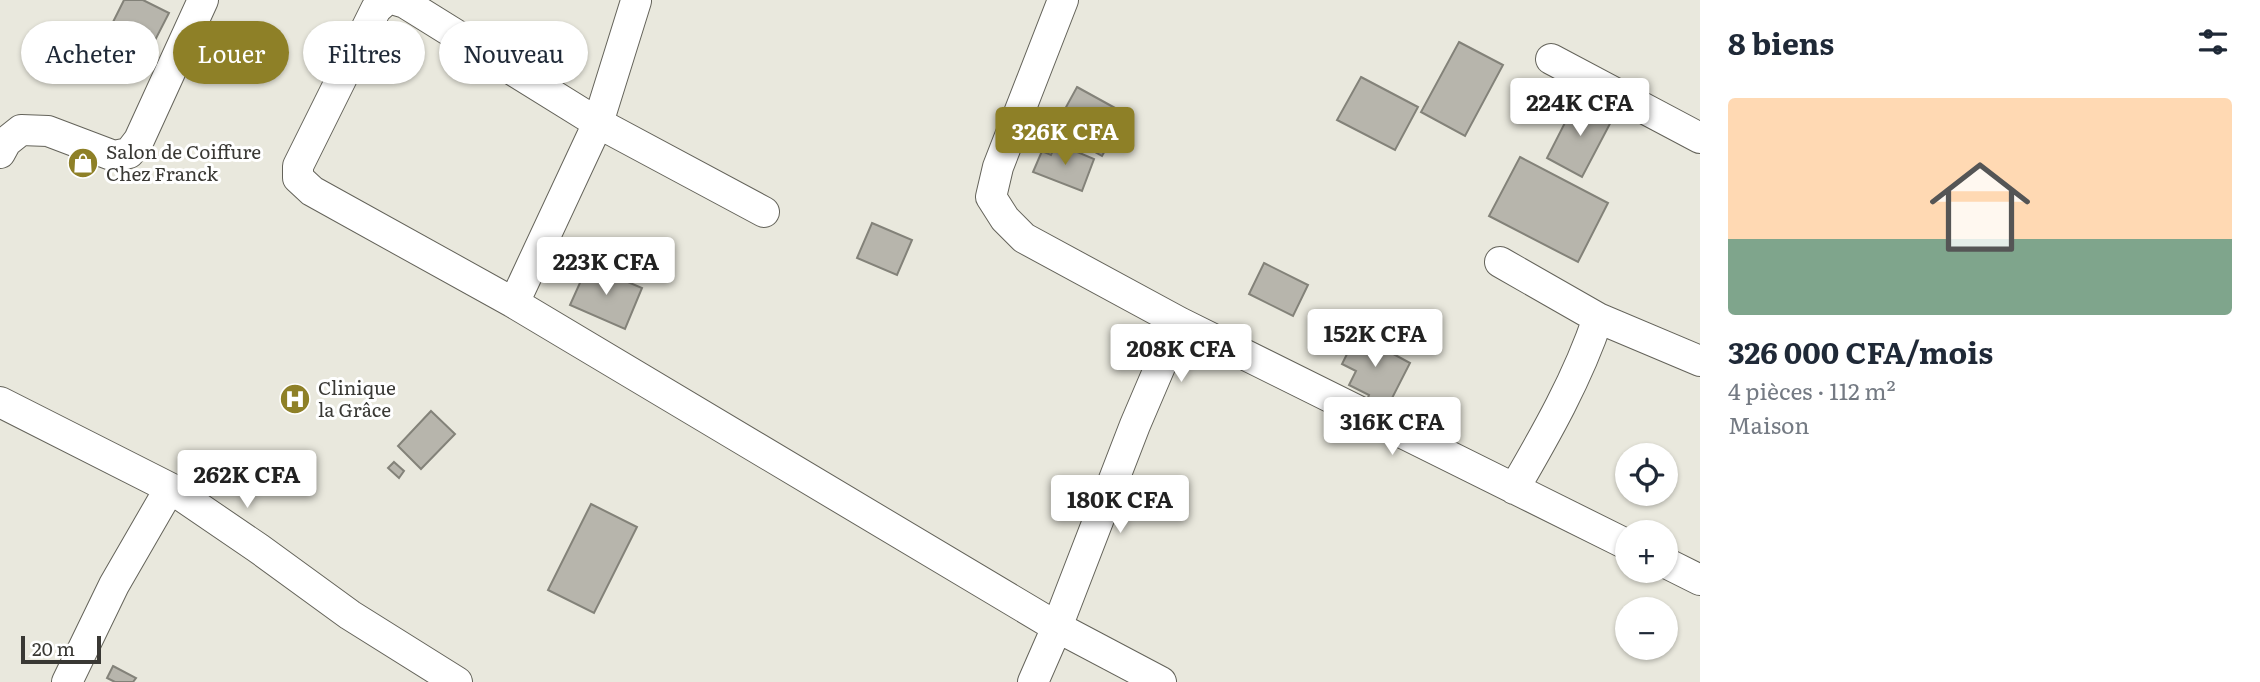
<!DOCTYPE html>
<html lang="fr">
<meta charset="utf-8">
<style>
body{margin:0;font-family:Literata,serif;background:#f6f6f7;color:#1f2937;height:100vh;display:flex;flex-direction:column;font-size:26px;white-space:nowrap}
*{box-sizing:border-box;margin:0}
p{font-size:23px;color:#747a83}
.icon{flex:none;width:38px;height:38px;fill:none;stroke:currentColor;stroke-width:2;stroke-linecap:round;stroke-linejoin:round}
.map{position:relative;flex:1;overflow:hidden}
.panel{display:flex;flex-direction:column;background:#fff;width:560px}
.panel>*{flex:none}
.hud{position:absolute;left:21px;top:21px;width:665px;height:63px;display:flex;gap:14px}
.buttons{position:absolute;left:1615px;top:443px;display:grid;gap:14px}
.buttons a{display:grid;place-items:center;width:63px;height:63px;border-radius:50%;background:#fff;box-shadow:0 2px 5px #0004;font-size:35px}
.scale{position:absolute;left:21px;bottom:18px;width:80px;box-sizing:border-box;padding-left:7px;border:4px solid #393834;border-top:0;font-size:19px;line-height:24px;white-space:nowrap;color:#393834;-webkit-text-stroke:5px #fff;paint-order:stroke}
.price{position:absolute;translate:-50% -60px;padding:0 16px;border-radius:7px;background:#fff;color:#222;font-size:23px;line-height:46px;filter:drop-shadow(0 2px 4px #0008)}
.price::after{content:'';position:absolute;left:50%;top:42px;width:21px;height:16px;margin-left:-10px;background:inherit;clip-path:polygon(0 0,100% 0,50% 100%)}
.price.selected{background:#8e8027;color:#fff}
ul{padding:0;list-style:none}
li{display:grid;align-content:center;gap:14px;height:371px;padding:0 28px}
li+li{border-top:2px solid #e0e1e3}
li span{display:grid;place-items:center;height:217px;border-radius:7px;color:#555}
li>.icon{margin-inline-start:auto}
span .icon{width:126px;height:126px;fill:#fffc;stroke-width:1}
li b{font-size:30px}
h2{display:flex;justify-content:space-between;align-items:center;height:84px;padding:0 28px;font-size:30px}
.tag{padding:0 24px;border-radius:32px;background:#fff;box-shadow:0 2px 5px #0004;font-size:24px;line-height:63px}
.tag.selected{background:#8e8027;color:#fff}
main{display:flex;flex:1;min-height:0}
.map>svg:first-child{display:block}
.building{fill:#b7b5ac;stroke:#838279;stroke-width:2}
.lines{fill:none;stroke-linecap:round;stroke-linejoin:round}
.minor-casing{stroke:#64635a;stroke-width:32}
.minor{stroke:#fff;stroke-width:30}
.labels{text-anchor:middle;stroke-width:6;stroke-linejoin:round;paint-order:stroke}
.poi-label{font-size:19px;fill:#393834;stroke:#fff;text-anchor:start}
</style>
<main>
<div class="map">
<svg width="1700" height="682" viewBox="0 0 1700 682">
<rect width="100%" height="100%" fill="#e9e8dd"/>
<path class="building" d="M124,0H143L169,13L149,52L108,32Z
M1459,42L1503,65L1465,136L1421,112Z
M1361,77L1418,107L1395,150L1337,120Z
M1077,87L1126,114L1102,156L1054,129Z
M1577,99L1613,118L1582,177L1547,158Z
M1056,143L1094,159L1082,191L1033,172L1042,151L1051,155Z
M1520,157L1608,203L1578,262L1489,216Z
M872,223L912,240L897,275L857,258Z
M1264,263L1308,285L1293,316L1249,294Z
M588,265L642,288L625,329L570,305Z
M1360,328L1376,336L1373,343L1410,363L1386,410L1367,400L1369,395L1349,385L1356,371L1342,364Z
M431,411L455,434L421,469L398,446Z
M394,462L404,471L399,478L388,468Z
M591,504L637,527L594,613L548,590Z
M113,666L136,678L133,682H115L107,678Z"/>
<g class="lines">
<g class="minor-casing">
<path id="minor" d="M386,0L376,9L298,166V178L312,191L514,303L1057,627L1161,682
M395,0L405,3L598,123L764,212
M1063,0L998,167L991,197L1005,219L1024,238L1179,322L1628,545
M1551,59L1700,138
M0,153L6,142L21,130L48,131L114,156L129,153L139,140L203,0
M1500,262L1598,318L1700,361
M514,303L598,123L636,1
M0,402L170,488L258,548L350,615L457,682
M1514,489C1546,434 1578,378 1598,318
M1666,563L1700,580
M67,682L114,585L170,488
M1033,682L1057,627L1135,425L1179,322"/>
</g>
<use href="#minor" class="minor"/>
</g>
<defs>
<g id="shop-disc" transform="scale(1.575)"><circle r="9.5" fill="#8e8027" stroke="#fff"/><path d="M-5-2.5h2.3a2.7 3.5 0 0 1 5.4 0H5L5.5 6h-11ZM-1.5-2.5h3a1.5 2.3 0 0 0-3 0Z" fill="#fff"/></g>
<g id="hospital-disc" transform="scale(1.575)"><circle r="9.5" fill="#8e8027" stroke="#fff"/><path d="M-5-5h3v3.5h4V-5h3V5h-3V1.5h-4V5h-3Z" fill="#fff"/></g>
</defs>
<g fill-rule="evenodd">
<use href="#shop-disc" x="83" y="163"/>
<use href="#hospital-disc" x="295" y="399"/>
</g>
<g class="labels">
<g class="poi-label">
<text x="106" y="159">Salon de Coiffure<tspan x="106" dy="22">Chez Franck</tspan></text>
<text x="318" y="395">Clinique<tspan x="318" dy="22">la Grâce</tspan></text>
</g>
</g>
</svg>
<div class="buttons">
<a><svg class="icon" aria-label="locate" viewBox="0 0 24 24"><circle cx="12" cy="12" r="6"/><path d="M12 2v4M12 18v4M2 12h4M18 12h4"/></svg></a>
<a>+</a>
<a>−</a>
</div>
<div class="scale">20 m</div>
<b class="price" style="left:1580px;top:138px">224K CFA</b>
<b class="price selected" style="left:1065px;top:167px">326K CFA</b>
<b class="price" style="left:606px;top:297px">223K CFA</b>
<b class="price" style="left:1375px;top:369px">152K CFA</b>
<b class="price" style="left:1181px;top:384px">208K CFA</b>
<b class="price" style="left:1392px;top:457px">316K CFA</b>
<b class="price" style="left:247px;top:510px">262K CFA</b>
<b class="price" style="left:1120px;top:535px">180K CFA</b>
<div class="hud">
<a class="tag">Acheter</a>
<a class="tag selected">Louer</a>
<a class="tag">Filtres</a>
<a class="tag">Nouveau</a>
</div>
</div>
<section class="panel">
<h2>8 biens<svg class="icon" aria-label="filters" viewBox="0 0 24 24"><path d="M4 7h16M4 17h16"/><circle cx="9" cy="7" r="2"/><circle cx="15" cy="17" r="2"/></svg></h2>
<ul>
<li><span style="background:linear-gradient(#ffd9b3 65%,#7fa58c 0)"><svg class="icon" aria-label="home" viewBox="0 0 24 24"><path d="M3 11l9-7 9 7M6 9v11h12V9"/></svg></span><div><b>326 000 CFA/mois</b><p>4 pièces · 112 m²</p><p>Maison</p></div></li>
</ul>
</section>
</main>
